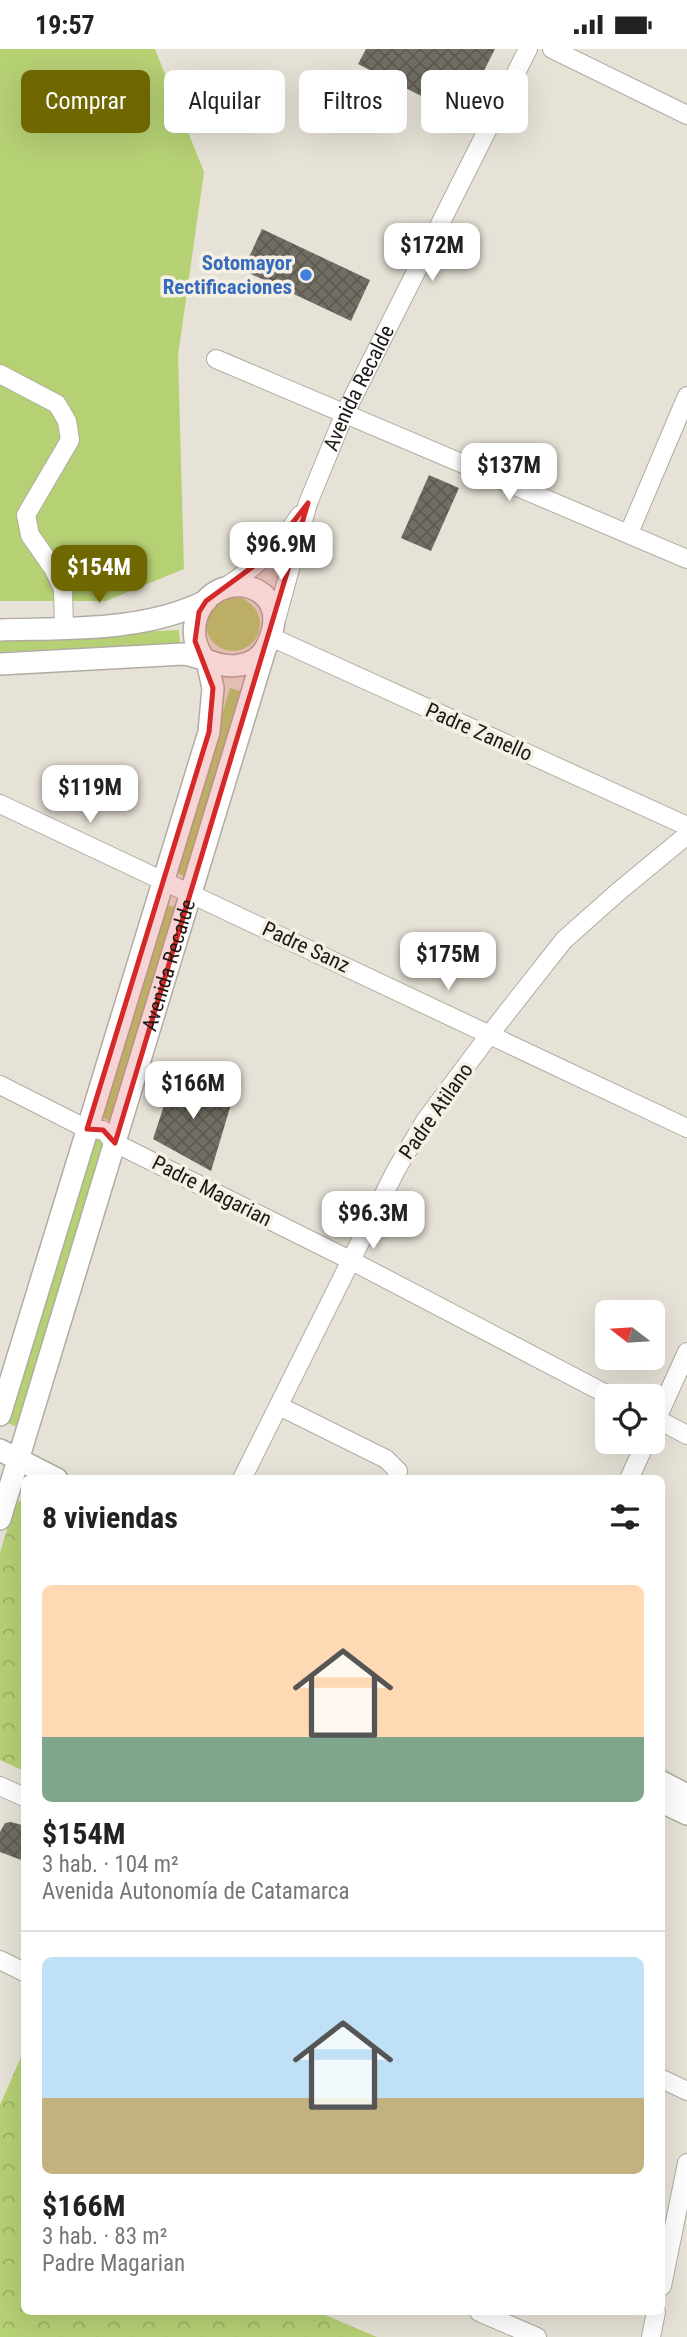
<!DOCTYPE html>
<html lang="es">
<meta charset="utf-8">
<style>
body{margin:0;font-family:"Roboto Condensed",sans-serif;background:#f2f2f2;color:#222;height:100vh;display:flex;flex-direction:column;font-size:26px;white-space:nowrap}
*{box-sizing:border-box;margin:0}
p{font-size:23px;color:#767676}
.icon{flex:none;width:38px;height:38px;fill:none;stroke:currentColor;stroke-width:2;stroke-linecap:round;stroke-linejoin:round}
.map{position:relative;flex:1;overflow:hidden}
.sheet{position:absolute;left:21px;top:1426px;width:644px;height:840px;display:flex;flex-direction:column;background:#fff;border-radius:10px;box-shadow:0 7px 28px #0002}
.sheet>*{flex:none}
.banner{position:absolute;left:21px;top:21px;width:646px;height:63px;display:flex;gap:14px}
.needle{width:46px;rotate:287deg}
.buttons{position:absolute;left:595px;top:1251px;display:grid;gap:14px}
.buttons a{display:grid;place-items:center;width:70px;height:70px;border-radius:10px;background:#fff;box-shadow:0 7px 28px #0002;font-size:35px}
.price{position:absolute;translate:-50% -60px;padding:0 16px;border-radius:14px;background:#fff;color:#222;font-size:23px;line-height:46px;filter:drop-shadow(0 2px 4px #0008)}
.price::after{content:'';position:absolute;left:50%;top:42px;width:21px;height:16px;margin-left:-10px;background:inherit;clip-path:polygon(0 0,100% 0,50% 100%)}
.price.on{background:#6f6700;color:#fff}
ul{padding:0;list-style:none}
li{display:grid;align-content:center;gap:14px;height:371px;padding:0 21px}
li+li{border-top:2px solid #e0e0e0}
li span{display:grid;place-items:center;height:217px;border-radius:10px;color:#555}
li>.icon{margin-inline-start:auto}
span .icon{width:126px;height:126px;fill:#fffc;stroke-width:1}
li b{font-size:30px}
h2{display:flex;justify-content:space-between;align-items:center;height:84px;padding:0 21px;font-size:30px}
.tag{padding:0 24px;border-radius:10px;background:#fff;box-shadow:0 7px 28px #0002;font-size:24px;line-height:63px}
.tag.on{background:#6f6700;color:#fff}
.status{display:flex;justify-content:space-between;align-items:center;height:49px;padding:0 35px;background:#fff;direction:ltr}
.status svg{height:19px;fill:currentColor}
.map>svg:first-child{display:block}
.grass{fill:#b6d074}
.forest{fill:url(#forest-crowns)}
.building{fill:url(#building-cross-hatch)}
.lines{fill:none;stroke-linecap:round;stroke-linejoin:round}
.minor-casing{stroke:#b1aca1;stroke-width:20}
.major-casing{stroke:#b1aca1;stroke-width:24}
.minor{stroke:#fff;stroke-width:18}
.major{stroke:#fff;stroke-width:21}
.marked{fill:#d62828;fill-opacity:0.2;stroke:#d62828;stroke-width:5;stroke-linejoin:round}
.shop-dot{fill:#3f7fe0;stroke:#f5efe4;stroke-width:2.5}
.labels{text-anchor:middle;stroke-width:7;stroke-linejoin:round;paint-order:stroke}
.shop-label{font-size:21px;font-weight:bold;fill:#366cbe;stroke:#f5efe4;text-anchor:end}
.street-label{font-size:21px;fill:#1c1a16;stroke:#f5efe4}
</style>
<div class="status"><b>19:57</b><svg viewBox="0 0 49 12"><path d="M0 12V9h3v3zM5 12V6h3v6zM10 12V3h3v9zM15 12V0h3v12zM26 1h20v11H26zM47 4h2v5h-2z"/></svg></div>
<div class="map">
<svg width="687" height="2288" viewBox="0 0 687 2288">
<defs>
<pattern id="forest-crowns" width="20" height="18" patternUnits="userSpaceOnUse" patternTransform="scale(1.75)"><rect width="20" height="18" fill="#b6d074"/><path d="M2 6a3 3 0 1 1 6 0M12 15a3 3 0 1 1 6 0" fill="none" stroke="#9cb264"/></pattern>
<pattern id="building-cross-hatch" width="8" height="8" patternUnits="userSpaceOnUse" patternTransform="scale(1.75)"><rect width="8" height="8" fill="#736e64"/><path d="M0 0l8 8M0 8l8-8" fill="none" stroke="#5e5a51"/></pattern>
</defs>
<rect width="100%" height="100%" fill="#e7e2d7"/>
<path class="grass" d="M0,0H155L204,123L178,306L184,520L106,552H0Z
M206 575a27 27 0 1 1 54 0a27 27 0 1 1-54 0Z
M179,581L180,595L0,603V590Z
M230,639L240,642L184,828L175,821Z
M165,856L175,858L110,1072L101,1068Z
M98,1087L104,1094L19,1379L8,1374L94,1089Z"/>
<path class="forest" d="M24,1448V1722L0,1711V1504L14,1457Z
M24,2001V2263H318L377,2288H0V2056Z"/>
<path class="building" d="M366,0H495L461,67L358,15Z
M262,180L370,231L351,272L243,221Z
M429,426L459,439L431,502L401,489Z
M175,1023L232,1052L211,1122L153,1090Z
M11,1773L22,1776L24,1780V1812L0,1803V1783L5,1774Z"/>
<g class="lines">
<g class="minor-casing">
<g id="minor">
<path d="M552,0L687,66"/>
<path d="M216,310L687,510"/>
<path d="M0,325L57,355L67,372L70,391L26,466L30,486L53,519L63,540L64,579"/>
<path d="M629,484L687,347"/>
<path d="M227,537C257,517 280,496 300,466"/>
<path id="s1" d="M276,571L308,454L345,364L528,0"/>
<path d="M271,588L687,777"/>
<path d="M0,755L687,1079"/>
<path d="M0,1036L87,1080L103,1081L115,1094L350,1211L612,1348"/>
<path d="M279,1357L386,1410L398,1422L396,1430"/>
<path d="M653,1368L687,1386"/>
<path d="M653,1378L687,1303"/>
<path d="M242,1430L396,1121L425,1072L490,985L564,891L618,843L687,786"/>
<path d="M629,1430L646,1393"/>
<path d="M0,1737L24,1748"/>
<path d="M0,1911L24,1923"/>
<path d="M662,2030L687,2042"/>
<path d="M662,2237L687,2114"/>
<path d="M479,2263L537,2288"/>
<path d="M651,2288L656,2263"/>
</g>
</g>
<g class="major-casing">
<g id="major">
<path d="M0,581C68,579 143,583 206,552"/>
<path d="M0,615L183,605C203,607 219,620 240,616C254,614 263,607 268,594C295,535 220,517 199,562C192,578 193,594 203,608"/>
<path d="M0,1366L209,683L213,639L207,612"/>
<path d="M0,1401L57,1430"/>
<path id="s2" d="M0,1470L264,604"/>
<path d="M662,1733L687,1746"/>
<path d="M662,1753L687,1765"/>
</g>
</g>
<use href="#minor" class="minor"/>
<use href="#major" class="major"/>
</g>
<path class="marked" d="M308,454L115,1094L103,1081L87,1080L209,683L213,639L195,592L199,563L206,552L266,508Z"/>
<circle class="shop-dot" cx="306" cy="226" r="7"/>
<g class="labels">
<g class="shop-label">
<text x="292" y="221">Sotomayor<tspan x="292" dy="24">Rectificaciones</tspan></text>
</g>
<g class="street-label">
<text dy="7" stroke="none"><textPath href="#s1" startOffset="247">Avenida Recalde</textPath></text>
<text transform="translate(479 683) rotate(24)" y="7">Padre Zanello</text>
<text transform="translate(306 898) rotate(25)" y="7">Padre Sanz</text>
<text dy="7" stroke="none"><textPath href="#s2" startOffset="579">Avenida Recalde</textPath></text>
<text transform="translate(436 1062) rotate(-55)" y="7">Padre Atilano</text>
<text transform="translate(212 1142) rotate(27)" y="7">Padre Magarian</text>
</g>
</g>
</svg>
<div class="buttons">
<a><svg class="needle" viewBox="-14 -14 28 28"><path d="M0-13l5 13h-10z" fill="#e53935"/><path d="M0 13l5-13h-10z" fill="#767676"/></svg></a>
<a><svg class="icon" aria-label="locate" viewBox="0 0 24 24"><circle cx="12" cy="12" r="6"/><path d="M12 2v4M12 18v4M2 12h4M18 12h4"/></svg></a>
</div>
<b class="price" style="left:432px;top:234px">$172M</b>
<b class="price" style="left:509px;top:454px">$137M</b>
<b class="price" style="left:281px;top:533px">$96.9M</b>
<b class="price on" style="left:99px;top:556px">$154M</b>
<b class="price" style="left:90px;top:776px">$119M</b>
<b class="price" style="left:448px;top:943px">$175M</b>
<b class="price" style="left:193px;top:1072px">$166M</b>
<b class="price" style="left:373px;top:1202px">$96.3M</b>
<div class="banner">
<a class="tag on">Comprar</a>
<a class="tag">Alquilar</a>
<a class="tag">Filtros</a>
<a class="tag">Nuevo</a>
</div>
<section class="sheet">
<h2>8 viviendas<svg class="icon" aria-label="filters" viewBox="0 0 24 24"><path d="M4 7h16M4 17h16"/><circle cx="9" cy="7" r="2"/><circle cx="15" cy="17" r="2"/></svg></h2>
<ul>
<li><span style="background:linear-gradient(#ffd9b3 70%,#7fa58c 0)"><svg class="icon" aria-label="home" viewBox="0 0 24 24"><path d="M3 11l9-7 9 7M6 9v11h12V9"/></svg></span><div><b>$154M</b><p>3 hab. · 104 m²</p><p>Avenida Autonomía de Catamarca</p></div></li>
<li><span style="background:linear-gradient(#bfe0f5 65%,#c2b280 0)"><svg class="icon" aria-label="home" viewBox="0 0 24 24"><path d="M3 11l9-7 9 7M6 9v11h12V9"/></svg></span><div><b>$166M</b><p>3 hab. · 83 m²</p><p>Padre Magarian</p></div></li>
</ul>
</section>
</div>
